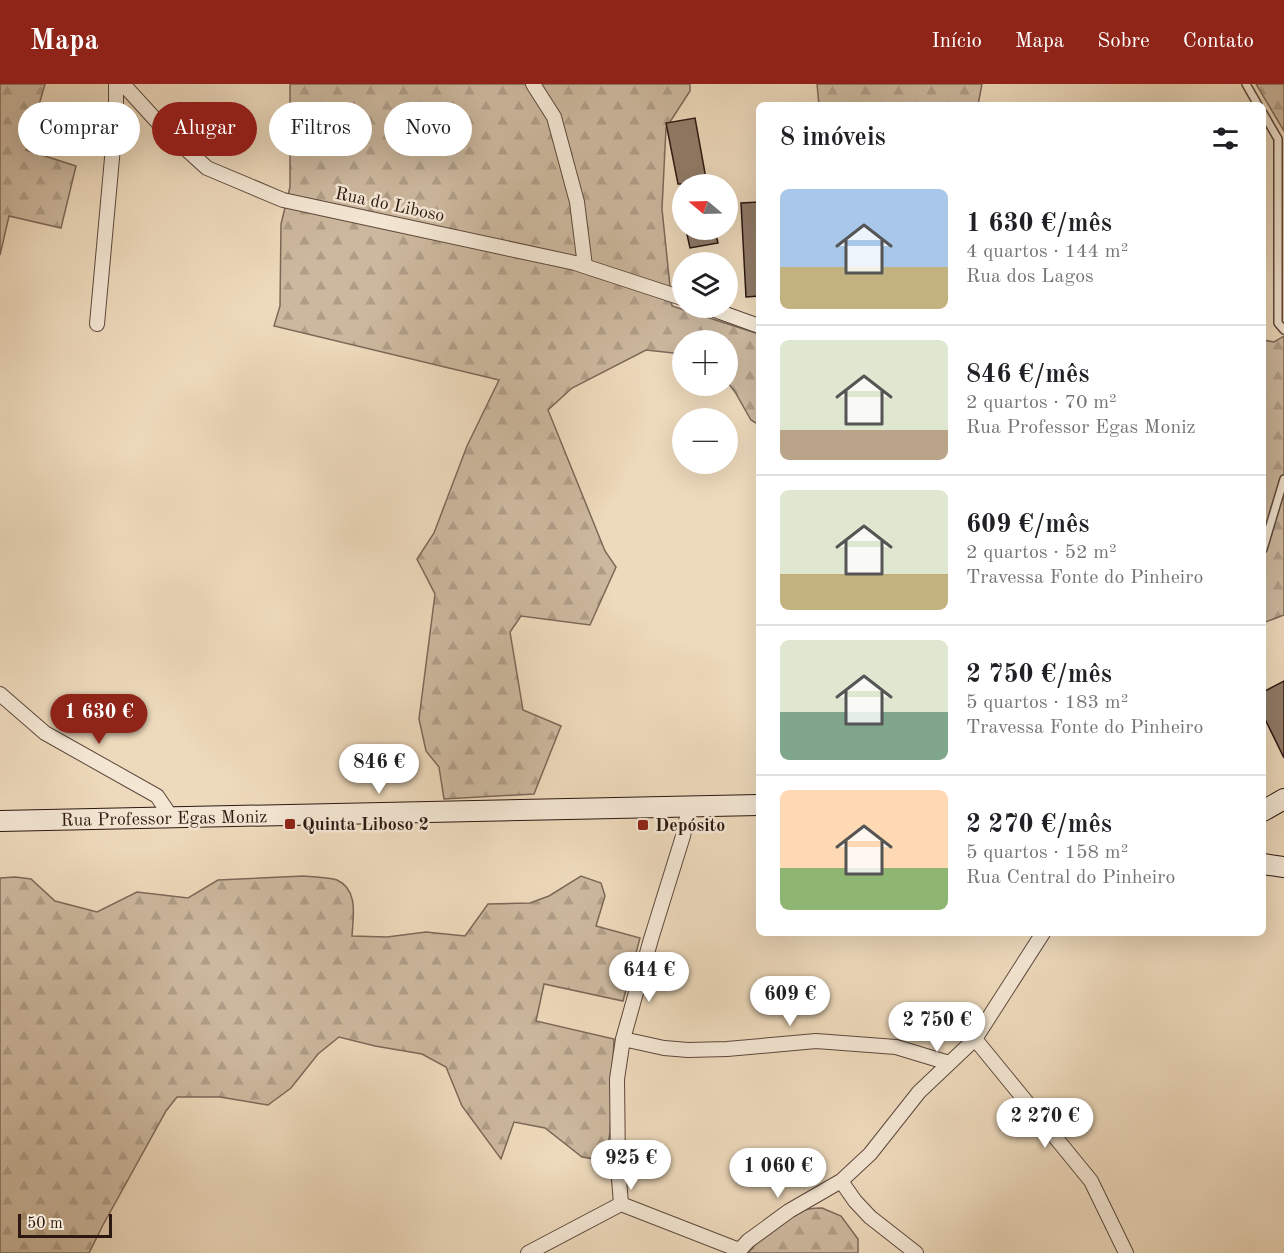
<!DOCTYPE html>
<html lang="pt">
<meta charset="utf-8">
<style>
body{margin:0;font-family:"Old Standard TT",serif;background:#f6f6f6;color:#202124;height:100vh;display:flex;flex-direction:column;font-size:22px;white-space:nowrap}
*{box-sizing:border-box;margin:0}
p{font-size:20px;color:#757577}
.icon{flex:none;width:33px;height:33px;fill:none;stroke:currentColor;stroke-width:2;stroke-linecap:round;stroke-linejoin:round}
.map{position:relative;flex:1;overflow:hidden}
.side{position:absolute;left:756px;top:18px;width:510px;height:834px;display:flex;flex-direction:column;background:#fff;border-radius:9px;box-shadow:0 6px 24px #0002}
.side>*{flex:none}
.banner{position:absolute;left:18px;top:18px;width:570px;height:54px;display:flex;gap:12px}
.needle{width:39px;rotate:289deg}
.buttons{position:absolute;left:672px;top:90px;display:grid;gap:12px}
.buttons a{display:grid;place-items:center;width:66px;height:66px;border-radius:50%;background:#fff;box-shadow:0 6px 24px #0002;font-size:30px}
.scale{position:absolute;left:18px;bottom:15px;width:94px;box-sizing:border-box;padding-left:6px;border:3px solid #2d1811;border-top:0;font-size:16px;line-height:21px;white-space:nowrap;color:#2d1811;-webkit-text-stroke:4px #f3e6d3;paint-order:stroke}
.price{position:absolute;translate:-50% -51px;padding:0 14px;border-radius:21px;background:#fff;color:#222;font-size:20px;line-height:39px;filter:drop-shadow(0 2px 3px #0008)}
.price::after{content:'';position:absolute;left:50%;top:36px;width:18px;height:14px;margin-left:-9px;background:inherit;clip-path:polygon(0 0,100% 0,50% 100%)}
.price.on{background:#8f2418;color:#fff}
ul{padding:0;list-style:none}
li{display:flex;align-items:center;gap:18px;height:150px;padding:0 24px}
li+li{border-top:2px solid #e0e0e0}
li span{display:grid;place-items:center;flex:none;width:168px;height:120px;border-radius:9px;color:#555}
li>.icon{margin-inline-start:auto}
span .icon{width:72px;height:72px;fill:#fffc;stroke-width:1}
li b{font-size:26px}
h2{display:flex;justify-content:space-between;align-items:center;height:72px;padding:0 24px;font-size:26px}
.tag{padding:0 21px;border-radius:27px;background:#fff;box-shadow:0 6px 24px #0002;font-size:21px;line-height:54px}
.tag.on{background:#8f2418;color:#fff}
header{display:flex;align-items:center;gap:36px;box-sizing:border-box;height:84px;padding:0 30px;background:#8f2418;color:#fff}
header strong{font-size:28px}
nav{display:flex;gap:33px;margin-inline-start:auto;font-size:21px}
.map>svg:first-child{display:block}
.forest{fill:url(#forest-firs);stroke:#7c6858;stroke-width:1.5}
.building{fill:#917c69;stroke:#2d1811;stroke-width:1.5}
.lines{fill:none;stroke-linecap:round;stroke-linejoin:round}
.service-casing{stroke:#5d483c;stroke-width:10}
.minor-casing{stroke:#5d483c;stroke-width:16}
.secondary-casing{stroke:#2d1811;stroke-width:22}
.service{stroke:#f3e6d3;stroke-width:7}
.minor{stroke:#f3e6d3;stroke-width:14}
.secondary{stroke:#f3e6d3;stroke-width:20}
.poi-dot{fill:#8f2418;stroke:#f3e6d3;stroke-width:2}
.labels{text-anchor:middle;stroke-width:5;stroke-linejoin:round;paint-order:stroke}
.street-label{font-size:18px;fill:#2d1811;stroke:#f3e6d3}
.poi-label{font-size:18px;font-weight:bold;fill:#2d1811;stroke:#f3e6d3;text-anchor:start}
</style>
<header>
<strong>Mapa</strong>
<nav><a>Início</a><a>Mapa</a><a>Sobre</a><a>Contato</a></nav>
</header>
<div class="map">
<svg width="1284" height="1169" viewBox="0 0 1284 1169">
<defs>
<pattern id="forest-firs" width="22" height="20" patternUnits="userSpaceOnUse" patternTransform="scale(1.5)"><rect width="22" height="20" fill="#ccb89e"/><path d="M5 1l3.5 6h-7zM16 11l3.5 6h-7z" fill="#b09d87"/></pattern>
</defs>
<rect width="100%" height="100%" fill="#edd9bb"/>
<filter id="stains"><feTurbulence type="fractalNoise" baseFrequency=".00333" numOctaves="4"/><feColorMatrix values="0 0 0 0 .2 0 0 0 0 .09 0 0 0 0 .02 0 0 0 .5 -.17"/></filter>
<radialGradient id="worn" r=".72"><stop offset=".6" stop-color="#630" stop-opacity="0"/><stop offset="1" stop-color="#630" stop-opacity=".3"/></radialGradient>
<path class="forest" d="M0,0H45L26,66L76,82L61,144L9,132L0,171Z
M290,0H690V7L666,44L662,125L672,222L759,250V341L751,336L735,308L728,299V256H682V270L646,266L572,304L548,326L605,467L616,483L590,541L521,532L510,548L523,626L561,642L534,710L444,715L439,683L426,667L419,635L435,510L417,475L434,449L467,362L499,296L274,242L280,222L281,140L290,103Z
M817,0H982L978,21H819Z
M1256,0H1284V47Z
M1284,252V531L1263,539V256L1274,258Z
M304,792C313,793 329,793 337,796C359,806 353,833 352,852L387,853L426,848L465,852L488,820L530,819L549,812L581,792L601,799L605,812L596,842L640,854L623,917L544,900L536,937L614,955L610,1049L605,1077L582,1073L545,1044L514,1038L501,1075L462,1022L446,983L422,970L375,962L339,953L318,970L291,1004L268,1021L220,1013H177L166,1027L103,1141L89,1169H0V794L15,793L31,795L55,817L97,828L137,808L188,814L218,796Z
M822,1124L841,1132L858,1155V1169H748C760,1154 784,1134 802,1127C808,1124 816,1124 822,1124Z"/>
<path class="building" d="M695,34L707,100H678L666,39Z
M759,118V212L746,213L741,119Z
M686,146H715L718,159L690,164Z
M1284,597V674L1263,631V608Z"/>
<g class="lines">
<g class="service-casing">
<path id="service" d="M1246,0L1258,21
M1263,29L1278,55V239L1284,246
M1263,465L1284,395"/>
</g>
<g class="minor-casing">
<path id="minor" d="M123,0L164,45L207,84L283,116L575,179L682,214
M533,0L554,33L577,118L585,182
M709,224L759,242
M97,240L116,30V0
M0,610L45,649L157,712L172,734
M623,955L664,964L688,966L727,965L816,957L896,963L949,979
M975,955L1091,1097L1126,1169
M841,1097L855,1117L870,1133L916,1169
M621,1120L618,1082L617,995L623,955L651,855L683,752L689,723
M528,1169L621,1120L739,1166
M737,1169L748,1157L789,1127L841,1097L870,1070L919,1008L975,955L1043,849"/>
</g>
<g class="secondary-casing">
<path id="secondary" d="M1263,727L1284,715
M0,737L759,721
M1263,780L1284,783"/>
</g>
<use href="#service" class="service"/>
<use href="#minor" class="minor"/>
<use href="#secondary" class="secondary"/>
</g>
<g class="poi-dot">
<rect x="284" y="734" width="12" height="12" rx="3"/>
<rect x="637" y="735" width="12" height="12" rx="3"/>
</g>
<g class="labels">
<g class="street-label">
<text transform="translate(390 120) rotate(12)" y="6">Rua do Liboso</text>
<text transform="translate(164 734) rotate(-1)" y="6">Rua Professor Egas Moniz</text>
</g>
<g class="poi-label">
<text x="302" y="746">Quinta Liboso 2</text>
<text x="655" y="747">Depósito</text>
</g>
</g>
<rect width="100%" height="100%" filter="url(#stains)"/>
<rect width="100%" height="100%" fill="url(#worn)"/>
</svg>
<div class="buttons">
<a><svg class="needle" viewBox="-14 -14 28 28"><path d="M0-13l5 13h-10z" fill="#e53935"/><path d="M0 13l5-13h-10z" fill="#757577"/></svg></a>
<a><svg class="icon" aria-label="layers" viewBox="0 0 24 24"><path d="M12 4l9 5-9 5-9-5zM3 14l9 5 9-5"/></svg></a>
<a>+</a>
<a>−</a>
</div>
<div class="scale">50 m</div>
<b class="price on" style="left:99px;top:661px">1 630 €</b>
<b class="price" style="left:379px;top:711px">846 €</b>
<b class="price" style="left:649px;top:919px">644 €</b>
<b class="price" style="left:790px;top:943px">609 €</b>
<b class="price" style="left:937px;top:969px">2 750 €</b>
<b class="price" style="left:1045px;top:1065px">2 270 €</b>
<b class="price" style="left:631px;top:1107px">925 €</b>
<b class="price" style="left:778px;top:1115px">1 060 €</b>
<div class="banner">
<a class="tag">Comprar</a>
<a class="tag on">Alugar</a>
<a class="tag">Filtros</a>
<a class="tag">Novo</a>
</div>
<section class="side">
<h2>8 imóveis<svg class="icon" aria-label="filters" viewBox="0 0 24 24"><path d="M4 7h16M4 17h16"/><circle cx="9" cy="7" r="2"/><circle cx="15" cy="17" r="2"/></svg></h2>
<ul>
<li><span style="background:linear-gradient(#a9c7e8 65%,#c2b280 0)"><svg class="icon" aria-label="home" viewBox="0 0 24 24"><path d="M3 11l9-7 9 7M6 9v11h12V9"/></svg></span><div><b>1 630 €/mês</b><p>4 quartos · 144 m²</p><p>Rua dos Lagos</p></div></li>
<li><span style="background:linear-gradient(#dfe7d0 75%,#b9a48a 0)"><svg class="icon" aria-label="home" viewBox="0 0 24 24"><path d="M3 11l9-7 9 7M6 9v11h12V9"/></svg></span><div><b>846 €/mês</b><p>2 quartos · 70 m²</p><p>Rua Professor Egas Moniz</p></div></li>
<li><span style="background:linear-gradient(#dfe7d0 70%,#c2b280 0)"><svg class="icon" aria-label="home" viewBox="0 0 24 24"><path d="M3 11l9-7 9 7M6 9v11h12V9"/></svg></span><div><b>609 €/mês</b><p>2 quartos · 52 m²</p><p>Travessa Fonte do Pinheiro</p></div></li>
<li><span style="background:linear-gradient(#dfe7d0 60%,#7fa58c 0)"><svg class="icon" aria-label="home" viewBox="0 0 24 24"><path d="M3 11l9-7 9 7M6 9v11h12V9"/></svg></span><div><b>2 750 €/mês</b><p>5 quartos · 183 m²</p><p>Travessa Fonte do Pinheiro</p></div></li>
<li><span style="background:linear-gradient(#ffd9b3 65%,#8fb573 0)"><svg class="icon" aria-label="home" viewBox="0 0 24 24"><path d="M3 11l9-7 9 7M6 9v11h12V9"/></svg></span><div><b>2 270 €/mês</b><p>5 quartos · 158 m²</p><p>Rua Central do Pinheiro</p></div></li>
</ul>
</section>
</div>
